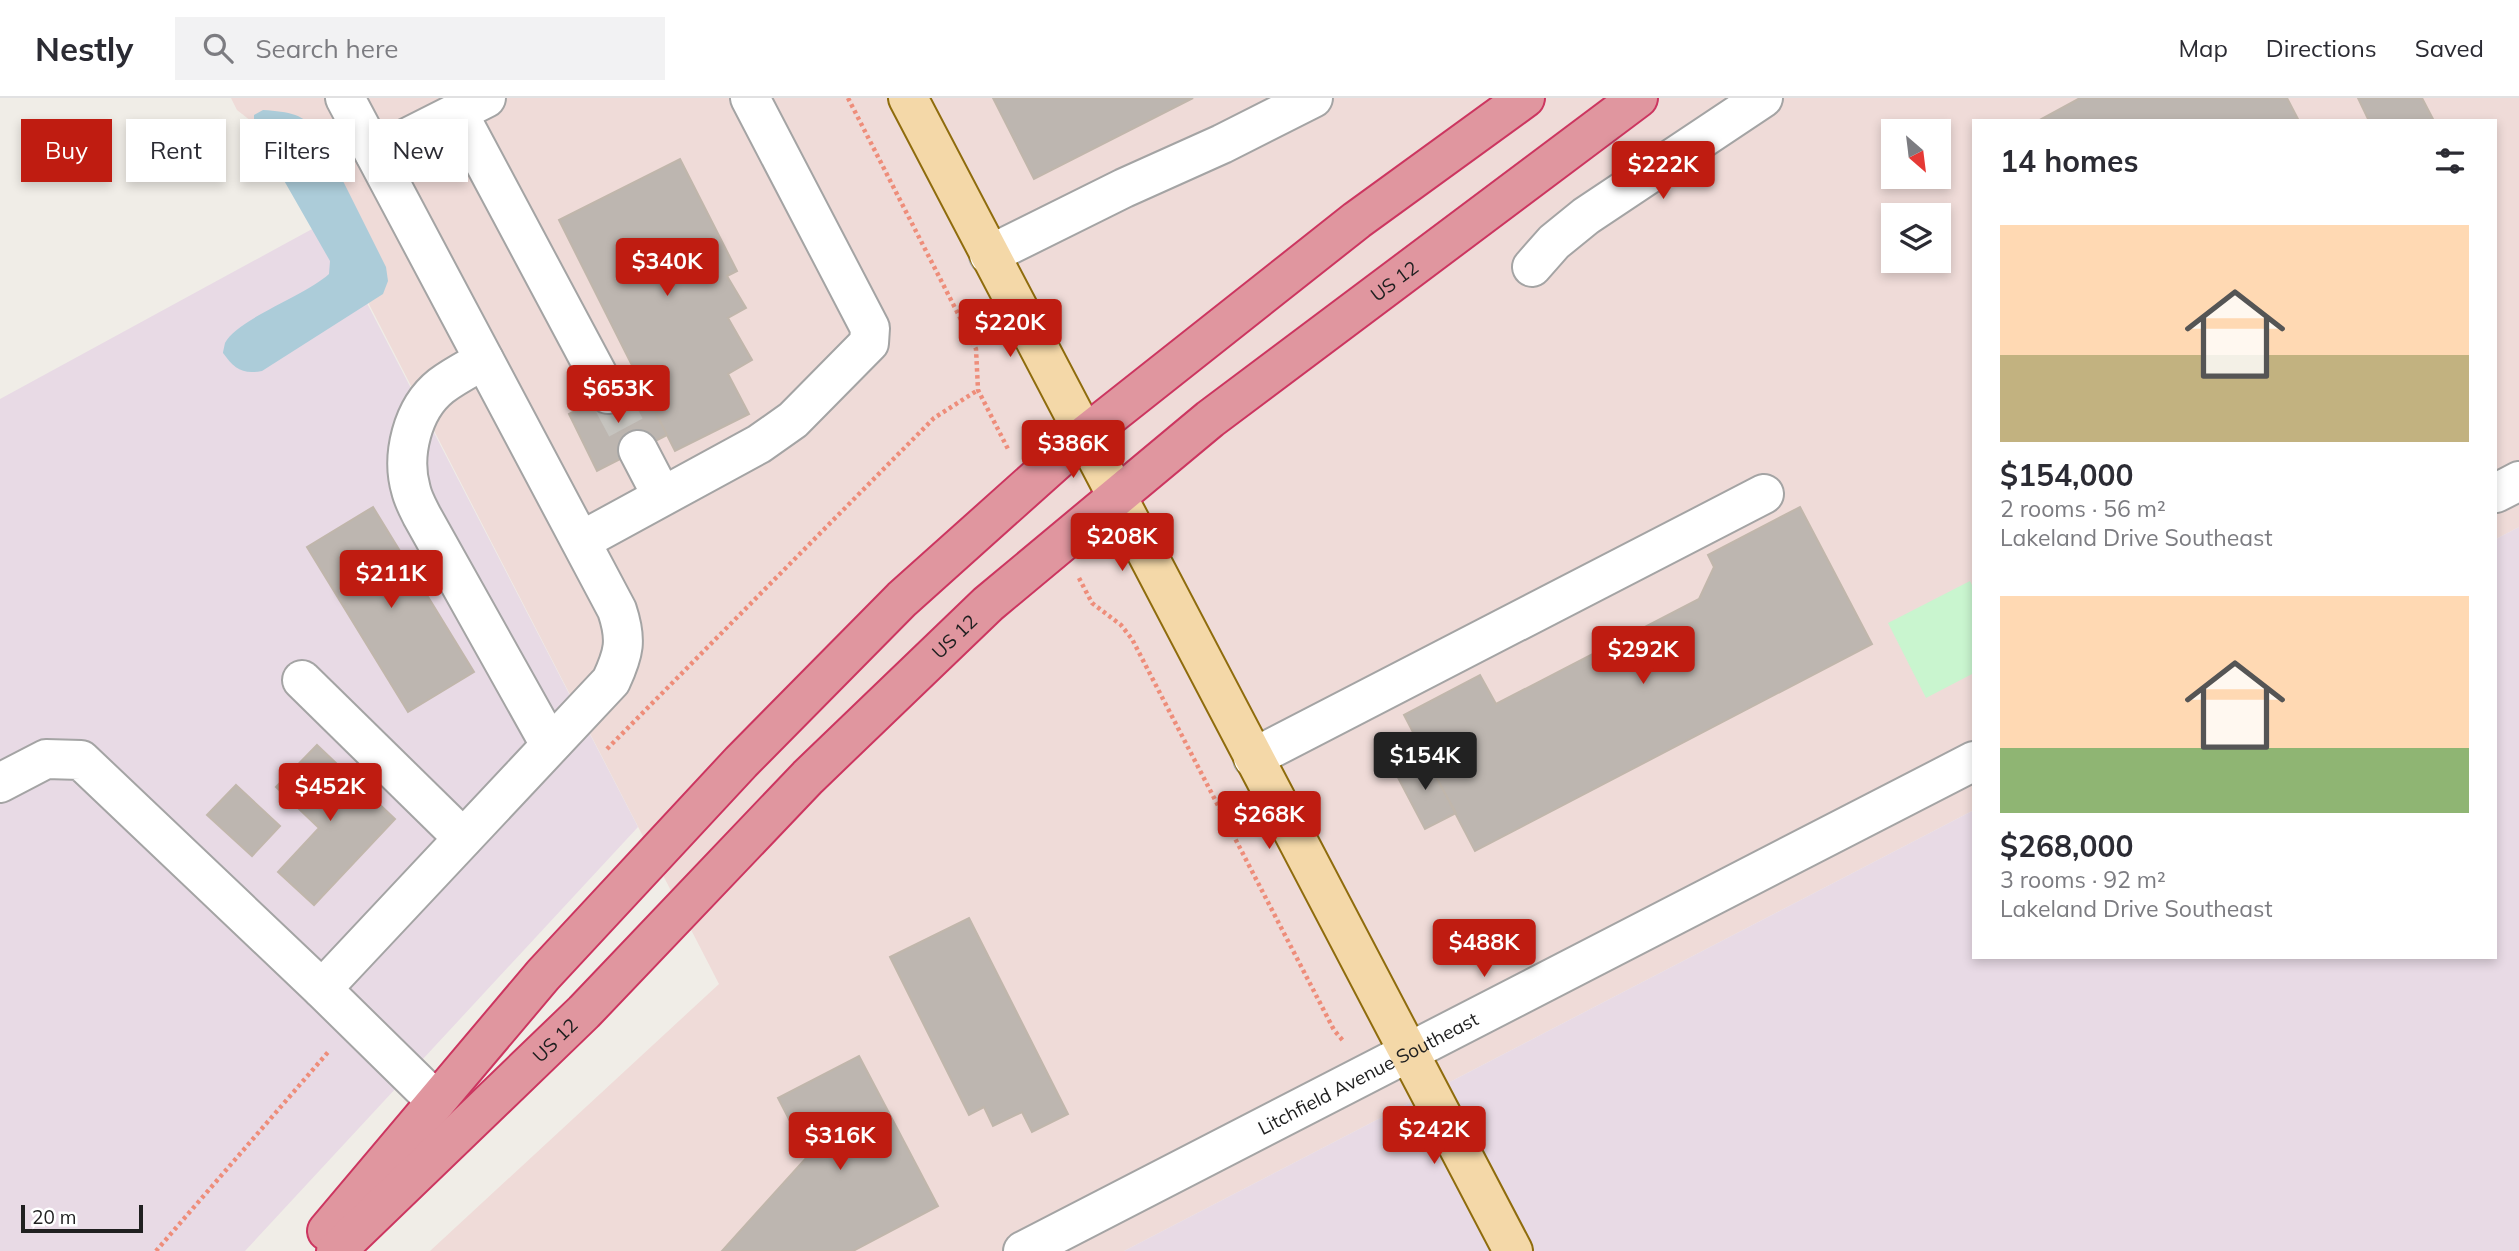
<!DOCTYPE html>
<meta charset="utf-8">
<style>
body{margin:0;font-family:Mulish,sans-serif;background:#f2f2f3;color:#2b2b33;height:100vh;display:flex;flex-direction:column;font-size:26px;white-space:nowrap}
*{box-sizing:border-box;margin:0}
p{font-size:23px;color:#7c7c81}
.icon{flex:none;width:38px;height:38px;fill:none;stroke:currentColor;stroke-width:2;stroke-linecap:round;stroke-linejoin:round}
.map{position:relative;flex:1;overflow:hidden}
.drawer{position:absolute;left:1972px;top:21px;width:525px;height:840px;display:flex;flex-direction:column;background:#fff;border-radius:0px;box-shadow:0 4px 10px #0003}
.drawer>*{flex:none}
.banner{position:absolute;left:21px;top:21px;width:665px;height:63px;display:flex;gap:14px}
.needle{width:46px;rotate:152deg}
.tools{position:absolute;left:1881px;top:21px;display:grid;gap:14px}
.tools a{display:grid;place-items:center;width:70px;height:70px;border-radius:0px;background:#fff;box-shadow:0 4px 10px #0003;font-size:35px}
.scale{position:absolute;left:21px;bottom:18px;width:122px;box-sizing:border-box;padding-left:7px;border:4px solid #202020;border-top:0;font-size:19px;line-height:24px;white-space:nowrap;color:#202020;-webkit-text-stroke:5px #fff;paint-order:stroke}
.price{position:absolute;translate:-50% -60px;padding:0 16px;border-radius:7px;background:#bf1c11;color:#fff;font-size:23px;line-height:46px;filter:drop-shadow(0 2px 4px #0008)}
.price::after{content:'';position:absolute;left:50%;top:42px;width:21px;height:16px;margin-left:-10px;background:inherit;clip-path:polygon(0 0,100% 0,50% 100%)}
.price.active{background:#222;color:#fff}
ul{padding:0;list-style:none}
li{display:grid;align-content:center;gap:14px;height:371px;padding:0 28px}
li span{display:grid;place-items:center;height:217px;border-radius:0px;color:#555}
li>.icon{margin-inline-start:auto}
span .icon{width:126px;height:126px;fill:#fffc;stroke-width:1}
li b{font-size:30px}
h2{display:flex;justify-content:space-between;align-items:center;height:84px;padding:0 28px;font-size:30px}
.chip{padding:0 24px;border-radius:0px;background:#fff;box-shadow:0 4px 10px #0003;font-size:24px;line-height:63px}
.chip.active{background:#bf1c11;color:#fff}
header{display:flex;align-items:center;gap:42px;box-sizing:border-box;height:98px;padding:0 35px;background:#fff;border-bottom:2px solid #e1e1e2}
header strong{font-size:33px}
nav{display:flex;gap:38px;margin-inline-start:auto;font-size:24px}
.search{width:490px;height:63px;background:#f2f2f3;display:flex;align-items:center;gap:18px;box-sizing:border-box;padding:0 24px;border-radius:0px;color:#7c7c81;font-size:26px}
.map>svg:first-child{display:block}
.commercial{fill:#efdbd8;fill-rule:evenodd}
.industrial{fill:#e8dae5}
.park{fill:#c9f5cf}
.water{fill:#acccd9}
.building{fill:#bdb6b0;stroke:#c0b6ab;stroke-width:2}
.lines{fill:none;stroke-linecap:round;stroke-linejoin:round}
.minor-tunnel{stroke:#c6c4bf;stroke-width:38;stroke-dasharray:38 19;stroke-linecap:butt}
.minor-casing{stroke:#a4a4a4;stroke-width:42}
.major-casing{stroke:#8f6c0d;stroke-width:42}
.highway-casing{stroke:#cc3660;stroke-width:42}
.path{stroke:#ee8d7a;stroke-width:4.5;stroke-dasharray:3.5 3.5;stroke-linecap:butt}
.minor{stroke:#fff;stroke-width:38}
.major{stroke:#f4d8a8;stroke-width:38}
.highway{stroke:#e0969f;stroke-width:38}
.labels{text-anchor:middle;stroke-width:5;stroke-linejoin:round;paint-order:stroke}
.street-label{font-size:19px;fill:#202020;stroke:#fff}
</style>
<header>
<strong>Nestly</strong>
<div class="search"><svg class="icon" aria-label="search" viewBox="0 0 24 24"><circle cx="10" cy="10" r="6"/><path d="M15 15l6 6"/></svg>Search here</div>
<nav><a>Map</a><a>Directions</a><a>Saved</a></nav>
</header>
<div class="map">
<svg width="2519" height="1153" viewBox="0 0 2519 1153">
<rect width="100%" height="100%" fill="#f0ede7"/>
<path class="commercial" d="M231,0H2519V429L2496,441V23H1974V712L1124,1153H430L719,886L356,181L284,49L237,12ZM1894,33H1939V79H1894ZM1894,117H1939V163H1894Z"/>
<path class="industrial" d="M325,124L638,729L245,1153H0V301Z
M2519,429V1153H1124L1974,712V859H2496V441Z"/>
<path class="park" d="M1970,483L1974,491V575L1926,600L1888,525Z"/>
<path class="water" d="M263,12C290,14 303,15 320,37L386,169L388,183L383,196L262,273C242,277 234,270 223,255C223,254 225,245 225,245C237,221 305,198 329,176L330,163L254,30V17Z"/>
<path class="building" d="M993,0H1193L1034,81Z
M2080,0H2287L2299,23H2038Z
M2358,0H2422L2434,23H2369Z
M680,61L737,173L727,178L746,210L728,220L752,262L728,276L749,316L675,353L559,122Z
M639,281L667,337L597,373L569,316Z
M373,409L474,574L408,614L307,449Z
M1800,409L1872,546L1475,753L1404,617L1480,577L1496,606L1699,501L1714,469L1708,457Z
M317,647L395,721L314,807L278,774L319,730L276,689Z
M1424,657L1456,715L1425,731L1394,672Z
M236,687L280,728L252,758L207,717Z
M969,820L1068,1016L1032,1034L1022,1014L993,1028L984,1009L969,1017L890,859Z
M859,958L938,1108L853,1153H722L808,1058L778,1000Z"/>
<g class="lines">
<path class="minor-tunnel" d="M608,296L638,352"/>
<g class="minor-casing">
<g id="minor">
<path d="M458,15L608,296"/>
<path d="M375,56L486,0"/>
<path d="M989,157L1124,90L1222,46L1313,0"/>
<path d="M1532,169L1554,144L1586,118L1763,0"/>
<path d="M484,262C470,270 454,278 441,288C412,311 401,358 411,392C413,401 418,410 422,418L544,636L554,643"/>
<path d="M638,352L662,398"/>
<path d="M2496,395L2519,383"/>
<path d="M581,443L759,346L793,322L869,245L870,230L750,0"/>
<path d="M302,582L463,740"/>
<path d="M1253,660L1764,396"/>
<path d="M0,685L46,661L81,662L322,891L436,1003"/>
<path d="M322,891L611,583C624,555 627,542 617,512L345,0"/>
<path id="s1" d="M1023,1153L1974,663"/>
</g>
</g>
<g class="major-casing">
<path id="major" d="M908,0L1513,1153"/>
</g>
<g class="highway-casing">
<g id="highway">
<path d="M327,1133L543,877L741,664L902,501L1084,338L1357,122L1525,0"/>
<path id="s2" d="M336,1153L584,914L808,679L988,506L1210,321L1638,0"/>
</g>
</g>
<path class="path" d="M848,0L976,251L978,292L1009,353
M1079,480L1092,505L1121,527L1132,541L1334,932L1344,944
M607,651L934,320L978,292
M156,1153L329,953"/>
<use href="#minor" class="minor"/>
<use href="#major" class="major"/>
<use href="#highway" class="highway"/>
</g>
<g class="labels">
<g class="street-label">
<text dy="7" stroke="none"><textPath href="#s2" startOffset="1438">US 12</textPath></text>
<text dy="7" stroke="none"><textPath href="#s2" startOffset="872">US 12</textPath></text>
<text dy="7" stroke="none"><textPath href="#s2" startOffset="304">US 12</textPath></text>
<text dy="7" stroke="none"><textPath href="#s1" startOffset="388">Litchfield Avenue Southeast</textPath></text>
</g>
</g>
</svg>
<div class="tools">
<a><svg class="needle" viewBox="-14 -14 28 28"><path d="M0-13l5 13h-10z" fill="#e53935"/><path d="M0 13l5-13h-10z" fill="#7c7c81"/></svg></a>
<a><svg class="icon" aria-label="layers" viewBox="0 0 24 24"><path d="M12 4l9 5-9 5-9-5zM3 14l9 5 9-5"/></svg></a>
</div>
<div class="scale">20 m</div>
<b class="price" style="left:1663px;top:103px">$222K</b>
<b class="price" style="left:667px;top:200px">$340K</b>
<b class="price" style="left:1010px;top:261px">$220K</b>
<b class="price" style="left:618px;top:327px">$653K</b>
<b class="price" style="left:1073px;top:382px">$386K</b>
<b class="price" style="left:1122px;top:475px">$208K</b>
<b class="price" style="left:391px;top:512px">$211K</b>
<b class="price" style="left:1643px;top:588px">$292K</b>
<b class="price active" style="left:1425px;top:694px">$154K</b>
<b class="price" style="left:330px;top:725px">$452K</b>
<b class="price" style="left:1269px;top:753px">$268K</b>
<b class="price" style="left:1484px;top:881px">$488K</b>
<b class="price" style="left:1434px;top:1068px">$242K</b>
<b class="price" style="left:840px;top:1074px">$316K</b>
<div class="banner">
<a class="chip active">Buy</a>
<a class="chip">Rent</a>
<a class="chip">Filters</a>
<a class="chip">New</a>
</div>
<section class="drawer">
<h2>14 homes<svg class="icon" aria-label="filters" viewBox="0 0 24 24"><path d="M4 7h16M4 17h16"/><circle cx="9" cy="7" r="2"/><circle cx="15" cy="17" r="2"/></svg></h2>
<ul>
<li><span style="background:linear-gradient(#ffd9b3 60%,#c2b280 0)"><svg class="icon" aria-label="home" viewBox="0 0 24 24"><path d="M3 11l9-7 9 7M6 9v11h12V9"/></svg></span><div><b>$154,000</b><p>2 rooms · 56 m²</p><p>Lakeland Drive Southeast</p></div></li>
<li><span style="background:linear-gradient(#ffd9b3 70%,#8fb573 0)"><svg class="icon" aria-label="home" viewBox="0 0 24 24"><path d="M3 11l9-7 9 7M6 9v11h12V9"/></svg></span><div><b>$268,000</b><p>3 rooms · 92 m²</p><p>Lakeland Drive Southeast</p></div></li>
</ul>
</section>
</div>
